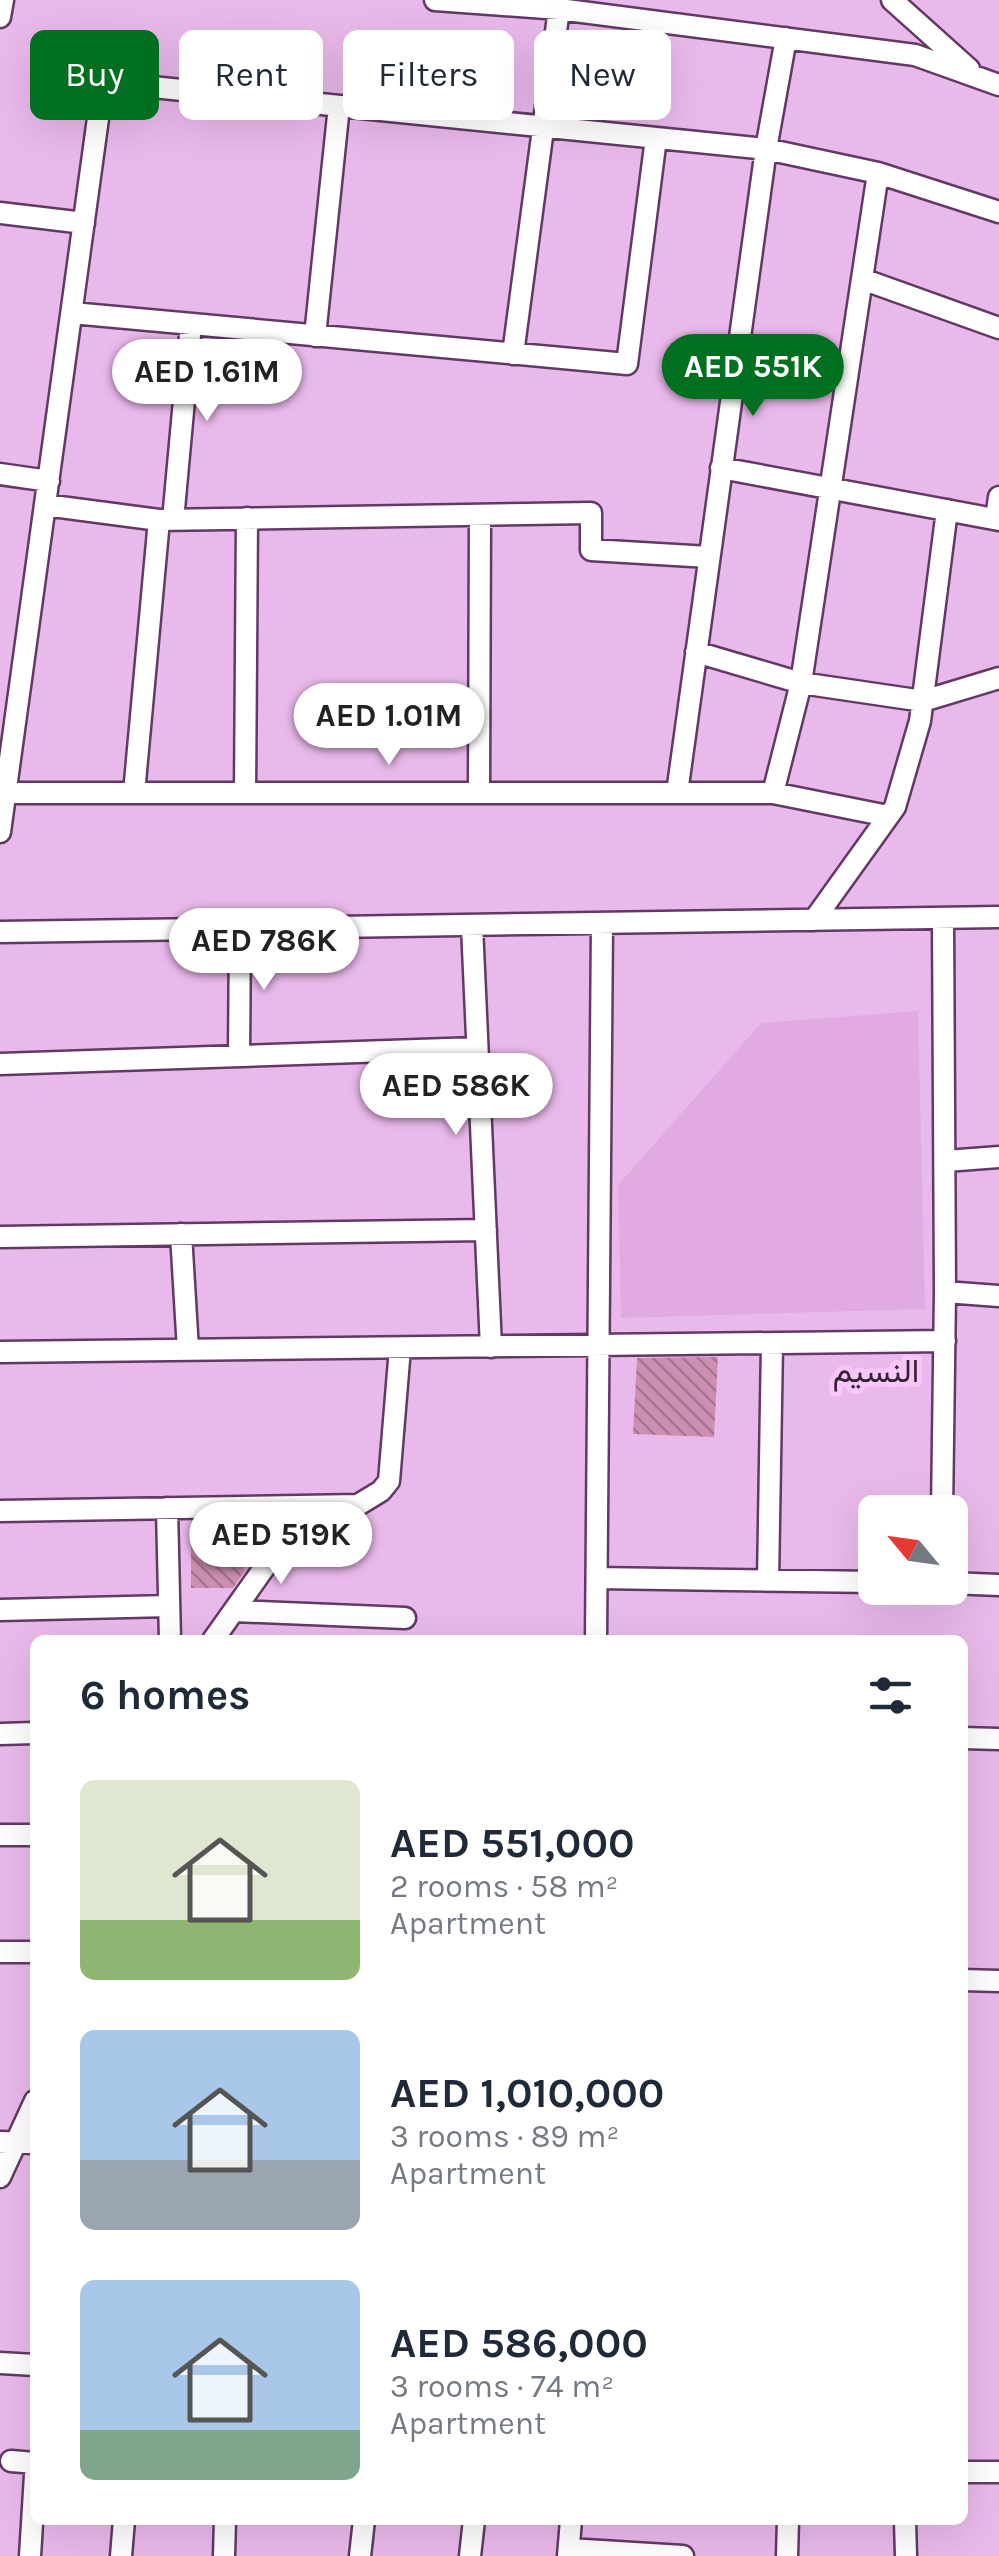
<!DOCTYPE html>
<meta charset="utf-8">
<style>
body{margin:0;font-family:Karla,Vazirmatn,sans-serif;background:#f6f6f7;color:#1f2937;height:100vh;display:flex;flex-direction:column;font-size:38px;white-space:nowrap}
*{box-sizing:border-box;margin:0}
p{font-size:32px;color:#747a83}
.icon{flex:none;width:55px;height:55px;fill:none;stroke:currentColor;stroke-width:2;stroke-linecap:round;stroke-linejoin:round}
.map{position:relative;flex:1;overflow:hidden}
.drawer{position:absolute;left:30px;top:1635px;width:938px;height:890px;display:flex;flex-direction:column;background:#fff;border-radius:15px;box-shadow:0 10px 40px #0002}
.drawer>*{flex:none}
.top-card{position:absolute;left:30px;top:30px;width:940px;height:90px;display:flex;gap:20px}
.needle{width:65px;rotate:299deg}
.fabs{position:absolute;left:858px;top:1495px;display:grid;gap:20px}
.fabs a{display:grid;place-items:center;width:110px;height:110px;border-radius:15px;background:#fff;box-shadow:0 10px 40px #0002;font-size:50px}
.price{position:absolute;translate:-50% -85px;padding:0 22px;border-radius:35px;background:#fff;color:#222;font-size:32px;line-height:65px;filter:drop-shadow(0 2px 5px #0008)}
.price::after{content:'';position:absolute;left:50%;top:60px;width:30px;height:22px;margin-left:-15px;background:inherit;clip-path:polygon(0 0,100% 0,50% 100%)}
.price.selected{background:#006f20;color:#fff}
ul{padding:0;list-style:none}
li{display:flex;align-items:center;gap:30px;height:250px;padding:0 50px}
li span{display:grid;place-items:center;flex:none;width:280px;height:200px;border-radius:15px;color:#555}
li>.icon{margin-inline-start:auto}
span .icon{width:120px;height:120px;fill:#fffc;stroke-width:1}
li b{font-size:42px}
h2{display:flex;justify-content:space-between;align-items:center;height:120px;padding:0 50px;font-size:42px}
.pill{padding:0 35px;border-radius:15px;background:#fff;box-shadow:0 10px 40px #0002;font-size:35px;line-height:90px}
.pill.selected{background:#006f20;color:#fff}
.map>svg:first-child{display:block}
.built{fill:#e1abe2}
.building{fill:url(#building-back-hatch)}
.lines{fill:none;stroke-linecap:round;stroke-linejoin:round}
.minor-casing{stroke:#633964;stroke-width:25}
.minor{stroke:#fff;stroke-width:20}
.labels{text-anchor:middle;stroke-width:10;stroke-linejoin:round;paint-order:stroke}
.neighbourhood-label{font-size:32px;fill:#342134;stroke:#f8c6f8}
</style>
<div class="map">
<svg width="999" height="2556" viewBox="0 0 999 2556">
<defs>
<pattern id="building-back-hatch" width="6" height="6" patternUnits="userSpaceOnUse" patternTransform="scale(2.5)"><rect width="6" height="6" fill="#cd8fb1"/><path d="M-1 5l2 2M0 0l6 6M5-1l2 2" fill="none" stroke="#a77491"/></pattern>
</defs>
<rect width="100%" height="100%" fill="#eab9eb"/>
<path class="built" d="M918,1011L925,1309L621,1318L618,1185L761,1023Z
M963,2243L968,2244L967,2458H962Z"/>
<path class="building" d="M718,1357L714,1437L633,1434L637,1358Z
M244,1521V1572L233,1588H191V1522Z"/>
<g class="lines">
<g class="minor-casing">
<path id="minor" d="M435,0L559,9L915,55L999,85
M892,0L969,69
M0,17L3,0
M0,213L84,223
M862,279L999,328
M72,313L627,364L656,138
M315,336L339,106
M513,354L559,9
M721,468L999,520
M0,474L49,481
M45,505L159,520L591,513V550L709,557
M996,519L999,497
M173,520L191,324
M696,652L801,683L923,701L999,678
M6,793H773L888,816
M134,793L159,520
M245,793L247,518
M479,793L480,515
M677,793L766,149L786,38
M773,793L801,683L878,173
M0,832L103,82L766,149L878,173L999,212
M814,920L895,807L920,721L947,510
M472,926L491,1347
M0,932L999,917
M239,1056L240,929
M0,1064L477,1048
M946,1161L999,1157
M181,1234L188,1350
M0,1237L486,1230
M945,1292L999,1296
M0,1352L945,1341
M167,1508L170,1640
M0,1511L358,1505L381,1491L389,1481L400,1348
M942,1512L945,1292L943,918
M597,1578L875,1582
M768,1581L772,1344
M950,1583L999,1585
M0,1610L169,1606
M234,1611L405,1618
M213,1640L308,1506
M596,1640L602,924
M0,1734L35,1733
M962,1738L999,1739
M0,1835H35
M0,1952H35
M962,1980L999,1981
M0,2142L35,2143
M0,2177L35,2101
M0,2363L35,2365
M11,2461L35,2463
M962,2472H999
M905,2520L906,2556
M569,2549L683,2556
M30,2556L35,2475
M121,2556L124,2520
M224,2556L225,2520
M360,2556L364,2520
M470,2556L474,2520
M568,2556L571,2520
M787,2556L788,2520"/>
</g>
<use href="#minor" class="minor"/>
</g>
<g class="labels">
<g class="neighbourhood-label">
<text x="876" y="1382">النسيم</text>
</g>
</g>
</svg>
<div class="fabs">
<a><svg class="needle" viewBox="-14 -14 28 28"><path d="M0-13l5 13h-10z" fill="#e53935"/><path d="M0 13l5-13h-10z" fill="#747a83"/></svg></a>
</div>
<b class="price selected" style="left:753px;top:419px">AED 551K</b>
<b class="price" style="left:207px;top:424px">AED 1.61M</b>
<b class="price" style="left:389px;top:768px">AED 1.01M</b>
<b class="price" style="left:264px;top:993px">AED 786K</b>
<b class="price" style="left:456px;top:1138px">AED 586K</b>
<b class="price" style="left:281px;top:1587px">AED 519K</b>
<div class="top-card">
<a class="pill selected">Buy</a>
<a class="pill">Rent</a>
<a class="pill">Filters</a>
<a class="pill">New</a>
</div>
<section class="drawer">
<h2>6 homes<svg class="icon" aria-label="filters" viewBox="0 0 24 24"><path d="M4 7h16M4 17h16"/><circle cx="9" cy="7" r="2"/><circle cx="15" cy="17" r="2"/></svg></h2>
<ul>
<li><span style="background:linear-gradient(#dfe7d0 70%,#8fb573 0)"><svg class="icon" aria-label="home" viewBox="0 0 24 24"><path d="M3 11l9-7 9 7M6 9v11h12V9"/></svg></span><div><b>AED 551,000</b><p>2 rooms · 58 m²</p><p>Apartment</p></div></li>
<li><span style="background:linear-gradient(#a9c7e8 65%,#9aa5b1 0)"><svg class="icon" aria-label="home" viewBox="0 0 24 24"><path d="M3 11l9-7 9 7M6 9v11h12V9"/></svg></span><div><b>AED 1,010,000</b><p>3 rooms · 89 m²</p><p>Apartment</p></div></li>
<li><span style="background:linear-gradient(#a9c7e8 75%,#7fa58c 0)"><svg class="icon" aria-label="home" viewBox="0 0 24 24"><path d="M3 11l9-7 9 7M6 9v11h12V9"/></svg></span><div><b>AED 586,000</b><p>3 rooms · 74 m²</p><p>Apartment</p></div></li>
</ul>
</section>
</div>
